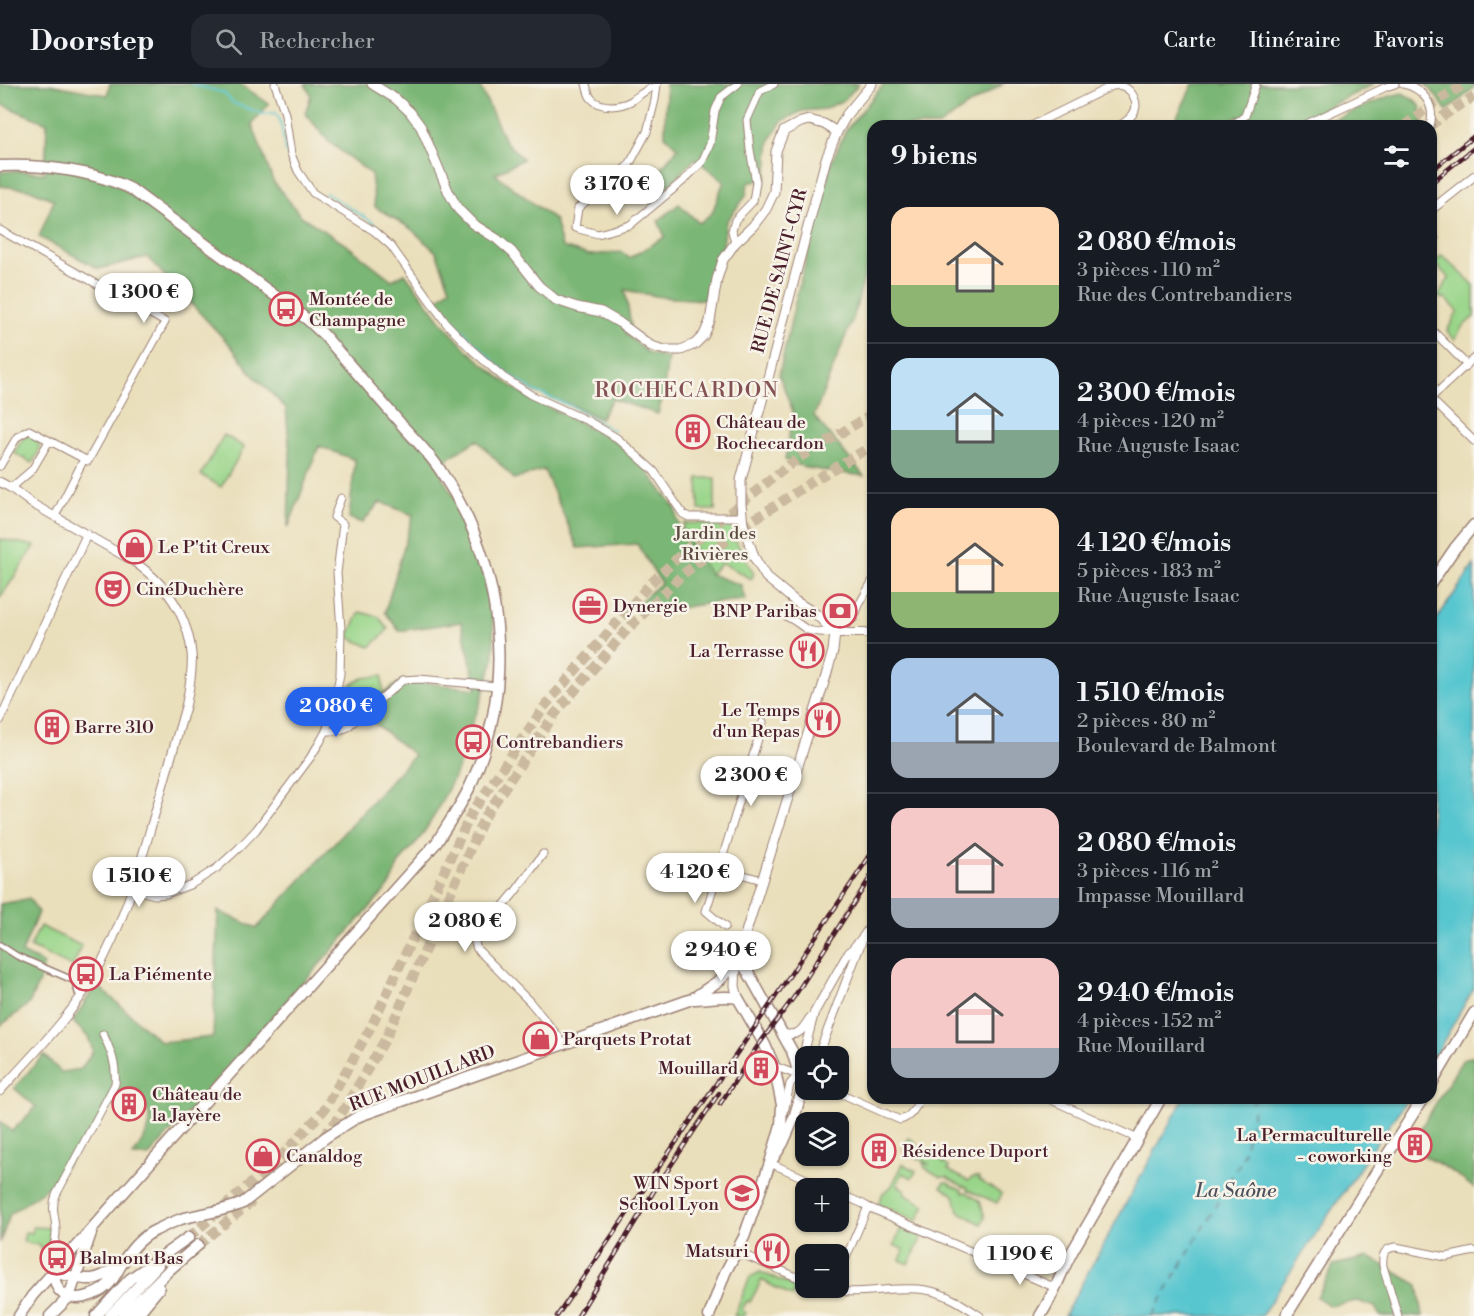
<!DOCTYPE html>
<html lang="fr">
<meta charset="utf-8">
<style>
body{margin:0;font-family:"Libre Bodoni",serif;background:#242831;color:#f1f3f6;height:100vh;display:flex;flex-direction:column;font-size:22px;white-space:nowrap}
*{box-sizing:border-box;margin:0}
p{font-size:20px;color:#9ea1a6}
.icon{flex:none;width:33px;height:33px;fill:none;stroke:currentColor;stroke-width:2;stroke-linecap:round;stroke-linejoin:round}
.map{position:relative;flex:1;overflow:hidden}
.drawer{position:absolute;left:867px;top:36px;width:570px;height:984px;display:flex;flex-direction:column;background:#171b24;border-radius:18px;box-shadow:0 2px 4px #0004}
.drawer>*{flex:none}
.buttons{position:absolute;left:795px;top:962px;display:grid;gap:12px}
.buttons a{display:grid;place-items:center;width:54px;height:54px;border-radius:12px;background:#171b24;box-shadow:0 2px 4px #0004;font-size:30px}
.price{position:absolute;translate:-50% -51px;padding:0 14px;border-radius:21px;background:#fff;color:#222;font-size:20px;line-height:39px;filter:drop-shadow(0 2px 3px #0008)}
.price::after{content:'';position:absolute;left:50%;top:36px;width:18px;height:14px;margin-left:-9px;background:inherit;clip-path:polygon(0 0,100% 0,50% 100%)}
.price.active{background:#2563eb;color:#fff}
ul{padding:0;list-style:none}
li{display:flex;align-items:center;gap:18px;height:150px;padding:0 24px}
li+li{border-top:2px solid #363941}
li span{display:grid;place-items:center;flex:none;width:168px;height:120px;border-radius:18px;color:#555}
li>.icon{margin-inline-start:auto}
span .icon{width:72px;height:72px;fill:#fffc;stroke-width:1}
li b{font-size:26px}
h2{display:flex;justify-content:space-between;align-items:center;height:72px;padding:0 24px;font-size:26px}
header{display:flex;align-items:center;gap:36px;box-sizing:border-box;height:84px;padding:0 30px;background:#171b24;border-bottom:2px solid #363941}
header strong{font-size:28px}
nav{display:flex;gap:33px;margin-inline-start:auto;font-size:21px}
.search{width:420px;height:54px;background:#242831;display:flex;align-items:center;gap:15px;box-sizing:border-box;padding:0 21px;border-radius:18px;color:#9ea1a6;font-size:22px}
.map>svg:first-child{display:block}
.green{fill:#99d589;stroke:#727a5a;stroke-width:1.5}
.forest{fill:#7ab675;stroke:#626a50;stroke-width:1.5}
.water{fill:#59c6cf;stroke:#52727d;stroke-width:1.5}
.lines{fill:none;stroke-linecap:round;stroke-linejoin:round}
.stream{stroke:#59c6cf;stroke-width:2}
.ferry{stroke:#4e515c;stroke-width:1.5;stroke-dasharray:8 6;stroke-linecap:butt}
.trunk-tunnel{stroke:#cab99e;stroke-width:10;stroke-dasharray:10 5;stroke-linecap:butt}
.pedestrian-casing{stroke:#9a7f73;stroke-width:8}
.minor-casing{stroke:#9a7f73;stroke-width:9}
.tertiary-casing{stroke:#9a7f73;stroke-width:10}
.secondary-casing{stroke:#9a7f73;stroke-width:11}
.primary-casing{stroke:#9a7f73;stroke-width:13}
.trunk-casing{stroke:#9a7f73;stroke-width:13}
.pedestrian{stroke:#fff;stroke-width:5}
.minor{stroke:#fff;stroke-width:7}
.tertiary{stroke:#fff;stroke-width:8}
.secondary{stroke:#fff;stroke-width:9}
.primary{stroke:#fff;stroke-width:10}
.trunk{stroke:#fff;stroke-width:10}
.rail-casing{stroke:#4a1f2b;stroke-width:4.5}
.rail{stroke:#f7f3e8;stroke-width:2;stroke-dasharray:7;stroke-linecap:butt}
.labels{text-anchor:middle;stroke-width:5;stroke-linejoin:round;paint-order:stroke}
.street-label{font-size:18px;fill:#4a1f2b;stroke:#f7f3e8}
.poi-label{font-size:18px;fill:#4a1f2b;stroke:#f7f3e8;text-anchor:start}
.park-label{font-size:18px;fill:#5e4c42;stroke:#f7f3e8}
.water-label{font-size:20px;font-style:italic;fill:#4e515c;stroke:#f7f3e8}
.quarter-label{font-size:21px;letter-spacing:1.5px;fill:#845252;stroke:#f7f3e8}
</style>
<header>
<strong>Doorstep</strong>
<div class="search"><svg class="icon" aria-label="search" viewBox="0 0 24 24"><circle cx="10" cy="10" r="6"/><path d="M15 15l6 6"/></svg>Rechercher</div>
<nav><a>Carte</a><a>Itinéraire</a><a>Favoris</a></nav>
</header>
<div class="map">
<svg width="1474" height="1232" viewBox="0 0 1474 1232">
<rect width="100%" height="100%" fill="#f7f3e8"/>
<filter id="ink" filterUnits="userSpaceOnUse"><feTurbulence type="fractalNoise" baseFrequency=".0167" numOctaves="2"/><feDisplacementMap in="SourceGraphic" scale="12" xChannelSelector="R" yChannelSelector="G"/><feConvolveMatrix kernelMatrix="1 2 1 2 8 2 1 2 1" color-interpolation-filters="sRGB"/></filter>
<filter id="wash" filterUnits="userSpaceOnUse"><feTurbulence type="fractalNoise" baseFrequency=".008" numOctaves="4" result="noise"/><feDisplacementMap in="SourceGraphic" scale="24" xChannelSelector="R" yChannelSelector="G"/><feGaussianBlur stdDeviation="1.35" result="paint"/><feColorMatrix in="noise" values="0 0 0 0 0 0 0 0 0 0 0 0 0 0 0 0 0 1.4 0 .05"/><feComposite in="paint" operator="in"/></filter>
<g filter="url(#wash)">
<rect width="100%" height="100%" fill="#eadfbb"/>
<path class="green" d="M1442,171L1474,201V233L1462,243L1455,256L1447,247L1458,227L1444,213L1442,215L1438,212L1449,194L1434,179Z
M31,351L37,355C42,364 38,370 32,379L14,369L23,354Z
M224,351L244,363L221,403L201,391Z
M698,394H715V426H699Z
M684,439H732L737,459L754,490L751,495L722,479L710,490L684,451L683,446Z
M0,455L35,462L0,514Z
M360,528L379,533L388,545L383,551L370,563L348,553Z
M382,592L383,608L340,640L349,602L362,594Z
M40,842L82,862L72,883L30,863Z
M909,1054L915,1058L917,1064L923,1066L944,1078L943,1079L949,1083L948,1086L968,1097L971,1094L976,1093L979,1094L978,1096L1002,1110L997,1119C987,1114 978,1111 968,1106L967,1103H964L948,1094V1093H941L925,1084L923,1078L930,1081L903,1065Z
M903,1080L916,1087L912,1094L903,1089L897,1101L906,1106L904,1110L925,1121L917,1137L878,1120L883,1109L891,1103Z
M944,1098H947L962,1106L963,1109L966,1108L980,1117L985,1134L981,1140L958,1127L954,1111L941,1103Z
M33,1143L51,1144L47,1172L43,1171V1167L38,1161L23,1158L25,1148L32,1149Z
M901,1144L922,1153L909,1180L900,1176L904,1166L894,1161Z
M760,1188L796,1203L792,1213L762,1196L750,1218L747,1217L742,1226L746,1229L744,1232H734L750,1193Z"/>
<path class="forest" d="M0,0H48L107,11L110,0H240L269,20L252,40L273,97L301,132L348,162L392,196L405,189L444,241L466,265L500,294L529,314L571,334L615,357L643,382L676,425L677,436L684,451L710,490L741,501L745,516C716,518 688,521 659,529L639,518L661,499L637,460L578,464L544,386L514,395L477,356L448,374L442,393L459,421L486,494L493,530L494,575L479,623L469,647L460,679L453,695L434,732L421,753L399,779L390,801L149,1072H133C153,1041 155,1039 138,1006L111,1022L51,1101L10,1130L0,1159V1037L12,1047L36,1023L14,1004L44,971L61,988L81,985L93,967L88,953L73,938L96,900L161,958L213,953L218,827L257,844L414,671L358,626L403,596L477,605L461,538L399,547L385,528L413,431L380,418L362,439L349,434L355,376L319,362L288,444L290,371L286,324L252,290L230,261L147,173L99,185L39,153L54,116L28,105L0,102V88L15,87L45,89L47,39L0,20Z
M305,0H479L505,57L523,75L495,90L555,136L562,163L590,171L622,168L629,174L665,153L658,137L679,120L699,139L712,129L724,97L695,75L667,103L655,91L678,64L665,52L666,0H859L844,16L825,25L802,27L782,37L770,56L766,95L748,99L746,112L726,138L723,161L714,182L704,216L661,213L625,206L631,241L626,250L648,269L668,274L663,311L658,330L612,315L600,335L574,322L534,308L505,288L473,261L434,218L450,204L436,168L410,144L375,123L371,90L329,58L305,29L311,11Z
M884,0H1003L966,23L939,42H873V161L854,231L814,332L864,392L807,384L785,376L793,328L779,291L796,214L832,77L846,46Z
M1193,0H1374L1289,42H1243L1239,32L1222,42H1175L1174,39Z
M1424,0H1474V4L1447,27L1430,4Z
M1402,9C1420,18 1422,19 1423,40L1421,42H1388L1383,39L1378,42H1318L1387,13Z
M29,814L38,828L22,869L44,880L39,898L29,920L0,942V820L17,817Z
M1474,972V1104L1451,1087L1421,1070L1428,1058L1417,1050L1463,975Z
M1369,1173L1418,1201L1423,1232H1380L1375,1223L1357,1217L1330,1222L1317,1213L1334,1181Z"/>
<path class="water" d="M1474,481V904L1431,979V543Z
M1184,1014H1408L1365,1076L1261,1232H1064Z"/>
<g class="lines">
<path class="stream" d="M192,0L224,9L233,19L263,30L276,29C285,41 281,57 287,71
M325,109L371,137L388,152L401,166L436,218L452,236L496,280L513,293L534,307L573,323L614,347"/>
<path class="ferry" d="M1152,1232L1242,1075L1254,1024L1253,1014"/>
</g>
</g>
<g filter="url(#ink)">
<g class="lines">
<path class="trunk-tunnel" d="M1404,42L1438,16L1466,0
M1430,42L1453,25L1474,13
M323,1053L338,1035L385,956L484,734L554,631L624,549L682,491L753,436L813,397L873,361
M189,1153L279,1075L324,1026L371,943L471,730L544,623L649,501L691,461L741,419L797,375L873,330
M198,1161L254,1116"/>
<g class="pedestrian-casing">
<path id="pedestrian" d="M0,861L17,872L75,897L78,909"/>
</g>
<g class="minor-casing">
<path id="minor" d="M275,0L285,30L291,70L298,87L313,109L374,147L391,162L446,239L471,265L503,293L531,311L590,338L617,354L654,387L683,430L689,433H742
M586,0C587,4 588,10 591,14C600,25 620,23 631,17C640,11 646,5 656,2
M657,0L655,16L647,48L629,81L578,124L575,144L598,150L630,141L683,97L702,78L710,60L715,27L721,13L738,0
M1403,0C1423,4 1436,21 1430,42
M1031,42L1112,2C1115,2 1119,1 1122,2C1133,6 1140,20 1133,30C1130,35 1123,39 1119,42
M1231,42L1245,32L1256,0
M1302,42L1386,3L1395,0
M0,146L165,238L88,377L29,346L17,353L0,382
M1431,147L1435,155L1431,163
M735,159L732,147L735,136L753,117L756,98L750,66L747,36L760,7L774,0
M1431,245L1467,281
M1431,314L1474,274
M1431,315L1474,357
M11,404L32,386L49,357
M55,432L84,375
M781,530C792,534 797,539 806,545C814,549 826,548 835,549L854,534L859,521L873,496
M326,647H337L346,644L403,596L419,595L497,602
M543,770L515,808L478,852L475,859L477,865L530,918L559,953L563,961
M720,782L706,827L725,843
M762,796L744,791L720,782L763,638
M132,805L155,811L166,810L192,800L217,784L239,764L256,746L310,674L320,658L326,647L333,626L340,590L341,545L337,489L343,440L334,433L341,414
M774,982L800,992
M831,1005L900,1036C912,1033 915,1023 921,1014
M1047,1014L1138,1055
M785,1024L790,1000L798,991
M770,1079L827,1104
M838,1109L863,1120L868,1123L1056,1204
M734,1169L749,1173L806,1197
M53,1188C49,1173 57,1160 56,1144C55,1131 51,1124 56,1111L115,1000C117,981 111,967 103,950
M838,1192L868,1123
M820,1203C851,1215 894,1200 926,1206C946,1209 964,1221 980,1232
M1398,1232L1383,1182C1382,1171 1384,1164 1396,1163L1446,1173L1474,1167"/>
</g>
<g class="tertiary-casing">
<path id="tertiary" d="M1431,126L1474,92
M0,398L11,404L31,419L133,477C152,490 167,505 178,525C196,560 194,583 186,621C175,659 164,698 153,736C138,788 123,842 95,890C71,933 33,970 0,1007
M835,549H865L873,552
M0,636L87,450
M782,950C799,952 801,948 810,934
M818,972L862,856
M799,988L814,929L847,871L863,853L873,838"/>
</g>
<g class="secondary-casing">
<path id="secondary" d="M372,0L396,15L410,28L421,43L449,109L458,125L473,140L497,155L512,168L539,202L556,216L577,223L601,228L620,239L651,262L665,266H681L695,260L704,251L710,237L717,195L723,176L735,159L753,142L766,125L774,108L776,67L784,47L801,38L809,36L824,40L837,48
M738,914L735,902L736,880L826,592L833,567L835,549L816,530L795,517L766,493L754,473L743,440L741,420V396L826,75L837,48L847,30L872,0"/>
</g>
<g class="primary-casing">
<path id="primary" d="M0,82C40,80 95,87 131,105L289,222L308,236L323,250C349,280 375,310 401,340C415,356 431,371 442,389C503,481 517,597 472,698C463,719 449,738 437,758L110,1124L32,1212L19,1232
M1431,499L1455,464L1474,441
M692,915C708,915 723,911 738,914L765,961L774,982L782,1021L781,1041L770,1079L744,1153L725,1189L709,1232
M1431,1001L1474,929
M53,1188C55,1194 55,1201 59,1206C71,1221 96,1212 108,1201C115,1194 118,1185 123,1178C131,1165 143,1152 156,1146C164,1142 173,1138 181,1135C202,1129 223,1128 243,1119L326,1053L359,1032L692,915L720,896L736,880H742L748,888L792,967L803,1003L794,1034L783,1059L770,1079
M53,1188C81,1194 93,1203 117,1182
M50,1232L69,1213L91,1149
M1040,1232C1054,1211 1061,1188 1073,1166C1103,1115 1132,1065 1161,1014
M1286,1232L1423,1014"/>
</g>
<g class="trunk-casing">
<path id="trunk" d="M96,1232L130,1195L189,1153
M110,1232L158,1181
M123,1232L169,1186L198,1161
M136,1232L159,1204"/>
</g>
<use href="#pedestrian" class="pedestrian"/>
<use href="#minor" class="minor"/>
<use href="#tertiary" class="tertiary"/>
<use href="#secondary" class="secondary"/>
<use href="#primary" class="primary"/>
<use href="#trunk" class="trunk"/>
<g class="rail-casing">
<path id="rail" d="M1431,87L1474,52
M1431,99L1474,64
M720,1020L757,963L794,913L873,789
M557,1232L772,918L873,767
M578,1232L654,1107L719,1009"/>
</g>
<use href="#rail" class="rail"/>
</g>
</g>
<defs>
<g id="bus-ring" transform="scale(1.725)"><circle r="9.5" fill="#f7f3e8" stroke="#d1495b" stroke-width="1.5"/><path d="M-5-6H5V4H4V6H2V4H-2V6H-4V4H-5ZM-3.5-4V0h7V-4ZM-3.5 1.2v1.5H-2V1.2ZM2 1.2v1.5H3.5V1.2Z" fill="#d1495b"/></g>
<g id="building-ring" transform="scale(1.725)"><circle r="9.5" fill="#f7f3e8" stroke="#d1495b" stroke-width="1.5"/><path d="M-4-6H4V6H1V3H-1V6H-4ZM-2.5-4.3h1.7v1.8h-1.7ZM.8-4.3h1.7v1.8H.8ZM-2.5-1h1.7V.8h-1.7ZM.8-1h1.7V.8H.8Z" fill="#d1495b"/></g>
<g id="shop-ring" transform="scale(1.725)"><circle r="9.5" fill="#f7f3e8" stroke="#d1495b" stroke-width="1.5"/><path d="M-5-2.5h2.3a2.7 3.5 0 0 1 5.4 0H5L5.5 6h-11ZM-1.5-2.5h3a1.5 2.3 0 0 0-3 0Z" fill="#d1495b"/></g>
<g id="theatre-ring" transform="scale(1.725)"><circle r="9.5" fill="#f7f3e8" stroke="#d1495b" stroke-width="1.5"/><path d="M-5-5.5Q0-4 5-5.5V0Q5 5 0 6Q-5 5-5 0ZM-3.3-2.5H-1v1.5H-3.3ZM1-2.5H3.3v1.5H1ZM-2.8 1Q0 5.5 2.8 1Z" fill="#d1495b"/></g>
<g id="office-ring" transform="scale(1.725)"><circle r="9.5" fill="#f7f3e8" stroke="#d1495b" stroke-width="1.5"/><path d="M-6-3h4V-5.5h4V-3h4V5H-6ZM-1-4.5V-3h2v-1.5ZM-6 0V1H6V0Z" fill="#d1495b"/></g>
<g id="bank-ring" transform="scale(1.725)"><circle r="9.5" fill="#f7f3e8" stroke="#d1495b" stroke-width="1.5"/><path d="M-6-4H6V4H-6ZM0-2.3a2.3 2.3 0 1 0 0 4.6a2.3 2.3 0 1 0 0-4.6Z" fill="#d1495b"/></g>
<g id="restaurant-ring" transform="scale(1.725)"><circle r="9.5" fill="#f7f3e8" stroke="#d1495b" stroke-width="1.5"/><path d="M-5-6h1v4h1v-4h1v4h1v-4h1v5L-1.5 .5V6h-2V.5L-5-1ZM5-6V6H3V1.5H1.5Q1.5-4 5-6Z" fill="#d1495b"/></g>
<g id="university-ring" transform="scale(1.725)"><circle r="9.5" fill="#f7f3e8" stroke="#d1495b" stroke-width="1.5"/><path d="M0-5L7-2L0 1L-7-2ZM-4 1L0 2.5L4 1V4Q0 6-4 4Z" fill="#d1495b"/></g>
</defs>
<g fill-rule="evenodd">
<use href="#bus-ring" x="286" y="225"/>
<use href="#building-ring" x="693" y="348"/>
<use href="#shop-ring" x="135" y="463"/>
<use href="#theatre-ring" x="113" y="505"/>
<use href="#office-ring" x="590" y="522"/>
<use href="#bank-ring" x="840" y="527"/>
<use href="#restaurant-ring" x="807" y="567"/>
<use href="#restaurant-ring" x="823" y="636"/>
<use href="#building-ring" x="52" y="643"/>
<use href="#bus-ring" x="473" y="658"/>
<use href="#bus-ring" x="86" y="890"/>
<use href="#shop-ring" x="540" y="955"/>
<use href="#building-ring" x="761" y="984"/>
<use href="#building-ring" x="129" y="1020"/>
<use href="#building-ring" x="1415" y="1061"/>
<use href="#building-ring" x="879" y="1067"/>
<use href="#shop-ring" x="263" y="1072"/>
<use href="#university-ring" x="742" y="1109"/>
<use href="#restaurant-ring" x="772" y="1167"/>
<use href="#bus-ring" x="57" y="1174"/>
</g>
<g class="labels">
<g class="street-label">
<text transform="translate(779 187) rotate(-75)" y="6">RUE DE SAINT-CYR</text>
<text transform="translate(422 994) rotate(-21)" y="6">RUE MOUILLARD</text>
</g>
<g class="poi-label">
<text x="309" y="221">Montée de<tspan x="309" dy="21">Champagne</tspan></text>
<text x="716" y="344">Château de<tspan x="716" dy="21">Rochecardon</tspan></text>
<text x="158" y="469">Le P'tit Creux</text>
<text x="136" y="511">CinéDuchère</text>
<text x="613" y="528">Dynergie</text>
<text x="817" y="533" text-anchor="end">BNP Paribas</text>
<text x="784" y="573" text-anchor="end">La Terrasse</text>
<text x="800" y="632" text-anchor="end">Le Temps<tspan x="800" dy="21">d'un Repas</tspan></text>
<text x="75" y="649">Barre 310</text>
<text x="496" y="664">Contrebandiers</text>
<text x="109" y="896">La Piémente</text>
<text x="563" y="961">Parquets Protat</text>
<text x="738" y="990" text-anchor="end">Mouillard</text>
<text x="152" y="1016">Château de<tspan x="152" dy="21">la Jayère</tspan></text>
<text x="1392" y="1057" text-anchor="end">La Permaculturelle<tspan x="1392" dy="21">- coworking</tspan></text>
<text x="902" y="1073">Résidence Duport</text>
<text x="286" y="1078">Canaldog</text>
<text x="719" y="1105" text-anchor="end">WIN Sport<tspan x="719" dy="21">School Lyon</tspan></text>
<text x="749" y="1173" text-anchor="end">Matsuri</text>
<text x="80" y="1180">Balmont Bas</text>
</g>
<g class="park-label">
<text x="715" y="455">Jardin des<tspan x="715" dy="21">Rivières</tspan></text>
</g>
<g class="water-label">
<text x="1236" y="1113">La Saône</text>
</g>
<g class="quarter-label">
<text x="687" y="313">ROCHECARDON</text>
</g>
</g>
</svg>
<div class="buttons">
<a><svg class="icon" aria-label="locate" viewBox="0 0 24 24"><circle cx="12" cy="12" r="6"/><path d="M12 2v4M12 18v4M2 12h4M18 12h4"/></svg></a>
<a><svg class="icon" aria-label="layers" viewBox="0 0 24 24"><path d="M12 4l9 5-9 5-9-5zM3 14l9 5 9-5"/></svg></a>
<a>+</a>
<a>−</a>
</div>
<b class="price" style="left:617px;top:132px">3 170 €</b>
<b class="price" style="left:144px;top:240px">1 300 €</b>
<b class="price active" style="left:336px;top:654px">2 080 €</b>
<b class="price" style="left:751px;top:723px">2 300 €</b>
<b class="price" style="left:695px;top:820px">4 120 €</b>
<b class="price" style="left:139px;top:824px">1 510 €</b>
<b class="price" style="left:465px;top:869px">2 080 €</b>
<b class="price" style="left:721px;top:898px">2 940 €</b>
<b class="price" style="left:1020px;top:1202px">1 190 €</b>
<section class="drawer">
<h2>9 biens<svg class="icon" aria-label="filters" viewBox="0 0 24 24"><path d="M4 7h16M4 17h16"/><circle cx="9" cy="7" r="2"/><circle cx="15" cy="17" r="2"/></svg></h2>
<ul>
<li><span style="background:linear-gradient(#ffd9b3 65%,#8fb573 0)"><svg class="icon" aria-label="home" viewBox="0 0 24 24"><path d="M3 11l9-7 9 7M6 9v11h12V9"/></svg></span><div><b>2 080 €/mois</b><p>3 pièces · 110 m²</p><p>Rue des Contrebandiers</p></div></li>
<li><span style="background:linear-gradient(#bfe0f5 60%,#7fa58c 0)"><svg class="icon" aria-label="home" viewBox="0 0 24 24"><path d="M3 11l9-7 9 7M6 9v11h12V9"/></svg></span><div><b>2 300 €/mois</b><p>4 pièces · 120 m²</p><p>Rue Auguste Isaac</p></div></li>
<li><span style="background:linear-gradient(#ffd9b3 70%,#8fb573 0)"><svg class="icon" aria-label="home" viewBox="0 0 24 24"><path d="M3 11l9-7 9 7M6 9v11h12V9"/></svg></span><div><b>4 120 €/mois</b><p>5 pièces · 183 m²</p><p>Rue Auguste Isaac</p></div></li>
<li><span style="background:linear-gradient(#a9c7e8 70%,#9aa5b1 0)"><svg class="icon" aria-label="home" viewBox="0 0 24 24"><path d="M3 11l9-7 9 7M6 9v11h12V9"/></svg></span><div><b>1 510 €/mois</b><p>2 pièces · 80 m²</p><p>Boulevard de Balmont</p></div></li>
<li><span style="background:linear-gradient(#f6c9c9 75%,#9aa5b1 0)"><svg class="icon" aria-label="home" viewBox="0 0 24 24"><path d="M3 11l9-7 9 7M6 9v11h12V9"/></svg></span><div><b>2 080 €/mois</b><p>3 pièces · 116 m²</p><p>Impasse Mouillard</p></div></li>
<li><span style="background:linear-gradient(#f6c9c9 75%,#9aa5b1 0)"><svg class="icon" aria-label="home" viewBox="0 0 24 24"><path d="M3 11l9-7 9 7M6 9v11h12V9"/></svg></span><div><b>2 940 €/mois</b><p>4 pièces · 152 m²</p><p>Rue Mouillard</p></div></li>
</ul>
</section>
</div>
